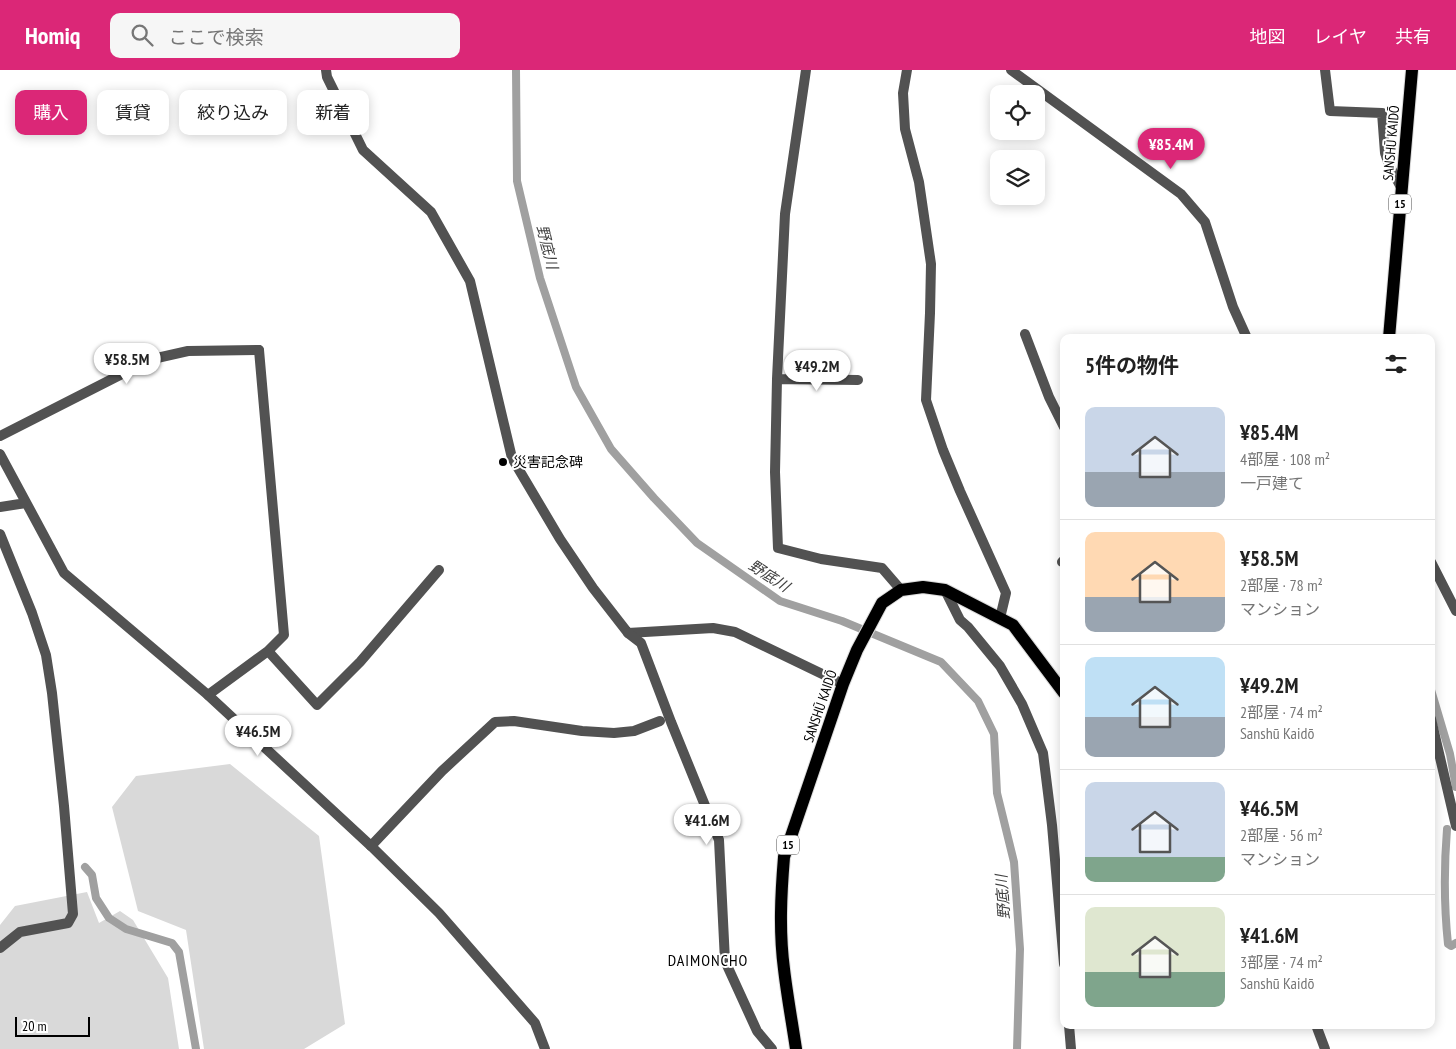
<!DOCTYPE html>
<html lang="ja">
<meta charset="utf-8">
<style>
body{margin:0;font-family:"PT Sans Narrow","Noto Sans JP",sans-serif;background:#f6f6f6;color:#222;height:100vh;display:flex;flex-direction:column;font-size:19px;white-space:nowrap}
*{box-sizing:border-box;margin:0}
p{font-size:16px;color:#767676}
.icon{flex:none;width:28px;height:28px;fill:none;stroke:currentColor;stroke-width:2;stroke-linecap:round;stroke-linejoin:round}
.map{position:relative;flex:1;overflow:hidden}
.drawer{position:absolute;left:1060px;top:264px;width:375px;height:695px;display:flex;flex-direction:column;background:#fff;border-radius:10px;box-shadow:0 2px 12px #0003}
.drawer>*{flex:none}
.guide{position:absolute;left:15px;top:20px;width:475px;height:45px;display:flex;gap:10px}
.controls{position:absolute;left:990px;top:15px;display:grid;gap:10px}
.controls a{display:grid;place-items:center;width:55px;height:55px;border-radius:10px;background:#fff;box-shadow:0 2px 12px #0003;font-size:25px}
.scale{position:absolute;left:15px;bottom:12px;width:75px;box-sizing:border-box;padding-left:5px;border:2px solid #000;border-top:0;font-size:14px;line-height:18px;white-space:nowrap;color:#000;-webkit-text-stroke:4px #fff;paint-order:stroke}
.price{position:absolute;translate:-50% -42px;padding:0 11px;border-radius:18px;background:#fff;color:#222;font-size:16px;line-height:32px;filter:drop-shadow(0 1px 2px #0008)}
.price::after{content:'';position:absolute;left:50%;top:30px;width:15px;height:11px;margin-left:-8px;background:inherit;clip-path:polygon(0 0,100% 0,50% 100%)}
.price.on{background:#db2777;color:#fff}
ul{padding:0;list-style:none}
li{display:flex;align-items:center;gap:15px;height:125px;padding:0 25px}
li+li{border-top:1px solid #e0e0e0}
li span{display:grid;place-items:center;flex:none;width:140px;height:100px;border-radius:10px;color:#555}
li>.icon{margin-inline-start:auto}
span .icon{width:60px;height:60px;fill:#fffc;stroke-width:1}
li b{font-size:21px}
h2{display:flex;justify-content:space-between;align-items:center;height:60px;padding:0 25px;font-size:21px}
.chip{padding:0 18px;border-radius:10px;background:#fff;box-shadow:0 2px 12px #0003;font-size:18px;line-height:45px}
.chip.on{background:#db2777;color:#fff}
header{display:flex;align-items:center;gap:30px;box-sizing:border-box;height:70px;padding:0 25px;background:#db2777;color:#fff}
header strong{font-size:24px}
nav{display:flex;gap:28px;margin-inline-start:auto;font-size:18px}
.search{width:350px;height:45px;background:#f6f6f6;display:flex;align-items:center;gap:12px;box-sizing:border-box;padding:0 18px;border-radius:10px;color:#767676;font-size:19px}
.map>svg:first-child{display:block}
.green{fill:#d9d9d9}
.lines{fill:none;stroke-linecap:round;stroke-linejoin:round}
.stream{stroke:#a0a0a0;stroke-width:8}
.primary-casing{stroke:#dbdbdb;stroke-width:14}
.lane{stroke:#525252;stroke-width:10}
.street{stroke:#525252;stroke-width:10}
.primary{stroke:#000;stroke-width:12}
.poi-dot{fill:#000;stroke:#fff;stroke-width:2}
.labels{text-anchor:middle;stroke-width:4;stroke-linejoin:round;paint-order:stroke}
.shield{fill:#fff;stroke:#4c4c4c;stroke-width:1}
.shield-label{font-size:12px;font-weight:bold;fill:#000}
.street-label{font-size:14px;fill:#000;stroke:#fff}
.poi-label{font-size:14px;fill:#000;stroke:#fff;text-anchor:start}
.water-label{font-size:15px;font-style:italic;fill:#414141;stroke:#fff}
.quarter-label{font-size:16px;letter-spacing:1px;fill:#000;stroke:#fff}
</style>
<header>
<strong>Homiq</strong>
<div class="search"><svg class="icon" aria-label="search" viewBox="0 0 24 24"><circle cx="10" cy="10" r="6"/><path d="M15 15l6 6"/></svg>ここで検索</div>
<nav><a>地図</a><a>レイヤ</a><a>共有</a></nav>
</header>
<div class="map">
<svg width="1456" height="979" viewBox="0 0 1456 979">
<rect width="100%" height="100%" fill="#fff"/>
<path class="green" d="M230,694L319,766L345,954L304,979H204L186,860L138,841L112,737L136,706Z
M87,822L99,853L120,841L133,850L168,908L179,979H0V855L15,836Z"/>
<g class="lines">
<path class="stream" d="M516,0L517,111L540,208L576,317L611,379L654,428L697,473L780,531L842,551L941,592L978,631L994,664L997,723L1014,792L1020,879L1017,979
M1431,620L1450,684L1456,717
M1447,759C1444,797 1444,836 1448,874L1451,876L1456,873
M85,797L92,805L96,828L109,848L126,859L172,873L179,882L196,979"/>
<g class="primary-casing">
<path id="primary" d="M1389,268L1412,0
M796,979C792,952 787,925 784,899C779,861 781,824 784,787L843,614L857,580L882,533L901,520L923,517L945,520L1013,555L1064,623"/>
</g>
<path class="lane" d="M326,0L327,7L363,80L431,142L470,211L512,388L560,469L593,518L628,563L713,558L735,562L843,614
M907,0L903,23L905,59L919,112L931,194L930,243L926,330L943,380L960,421L1006,523L1000,548
M1325,0L1330,41L1382,43L1385,83L1389,95L1402,119
M1025,264L1049,327L1064,357
M1062,492L1064,490
M268,581L317,635L360,592L439,500
M208,625L268,581L284,565L259,280
M371,776L442,701L495,652L514,651L582,661L614,663L634,661L660,651"/>
<path class="street" d="M806,0L785,144L777,309L775,402L778,478L821,489L882,498L901,520
M1011,0L1181,124L1205,152L1233,237L1247,268
M777,309L858,310
M0,366L120,305L157,288L188,281L259,280
M0,384L64,503L208,625L371,776L439,843L535,953L545,979
M0,437L26,433
M0,464L32,543L46,585L52,623L64,736L73,844L68,853L20,862L0,878
M1431,492L1456,541
M945,520L960,550L968,557L1000,596L1022,634L1043,683L1052,755L1064,894
M628,563L641,573L671,652L719,770L725,891L757,961L772,979
M1431,649L1456,756
M1069,955L1071,979
M1316,955L1325,979"/>
<use href="#primary" class="primary"/>
</g>
<circle class="poi-dot" cx="503" cy="392" r="5"/>
<g class="labels">
<g class="shield">
<rect x="1389" y="124.5" width="22" height="19" rx="4"/>
<rect x="777" y="765.5" width="22" height="19" rx="4"/>
</g>
<g class="shield-label">
<text x="1400" y="138">15</text>
<text x="788" y="779">15</text>
</g>
<g class="street-label">
<text transform="translate(1391 73) rotate(-85)" y="5">SANSHŪ KAIDŌ</text>
<text transform="translate(820 636) rotate(-71)" y="5">SANSHŪ KAIDŌ</text>
</g>
<g class="poi-label">
<text x="513" y="397">災害記念碑</text>
</g>
<g class="water-label">
<text transform="translate(547 177) rotate(76)" y="5">野底川</text>
<text transform="translate(769 506) rotate(33)" y="5">野底川</text>
<text transform="translate(1003 827) rotate(-94)" y="5">野底川</text>
</g>
<g class="quarter-label">
<text x="708" y="896">DAIMONCHO</text>
</g>
</g>
</svg>
<div class="controls">
<a><svg class="icon" aria-label="locate" viewBox="0 0 24 24"><circle cx="12" cy="12" r="6"/><path d="M12 2v4M12 18v4M2 12h4M18 12h4"/></svg></a>
<a><svg class="icon" aria-label="layers" viewBox="0 0 24 24"><path d="M12 4l9 5-9 5-9-5zM3 14l9 5 9-5"/></svg></a>
</div>
<div class="scale">20 m</div>
<b class="price on" style="left:1171px;top:100px">¥85.4M</b>
<b class="price" style="left:127px;top:315px">¥58.5M</b>
<b class="price" style="left:817px;top:322px">¥49.2M</b>
<b class="price" style="left:258px;top:687px">¥46.5M</b>
<b class="price" style="left:707px;top:776px">¥41.6M</b>
<div class="guide">
<a class="chip on">購入</a>
<a class="chip">賃貸</a>
<a class="chip">絞り込み</a>
<a class="chip">新着</a>
</div>
<section class="drawer">
<h2>5件の物件<svg class="icon" aria-label="filters" viewBox="0 0 24 24"><path d="M4 7h16M4 17h16"/><circle cx="9" cy="7" r="2"/><circle cx="15" cy="17" r="2"/></svg></h2>
<ul>
<li><span style="background:linear-gradient(#c9d6e8 65%,#9aa5b1 0)"><svg class="icon" aria-label="home" viewBox="0 0 24 24"><path d="M3 11l9-7 9 7M6 9v11h12V9"/></svg></span><div><b>¥85.4M</b><p>4部屋 · 108 m²</p><p>一戸建て</p></div></li>
<li><span style="background:linear-gradient(#ffd9b3 65%,#9aa5b1 0)"><svg class="icon" aria-label="home" viewBox="0 0 24 24"><path d="M3 11l9-7 9 7M6 9v11h12V9"/></svg></span><div><b>¥58.5M</b><p>2部屋 · 78 m²</p><p>マンション</p></div></li>
<li><span style="background:linear-gradient(#bfe0f5 60%,#9aa5b1 0)"><svg class="icon" aria-label="home" viewBox="0 0 24 24"><path d="M3 11l9-7 9 7M6 9v11h12V9"/></svg></span><div><b>¥49.2M</b><p>2部屋 · 74 m²</p><p>Sanshū Kaidō</p></div></li>
<li><span style="background:linear-gradient(#c9d6e8 75%,#7fa58c 0)"><svg class="icon" aria-label="home" viewBox="0 0 24 24"><path d="M3 11l9-7 9 7M6 9v11h12V9"/></svg></span><div><b>¥46.5M</b><p>2部屋 · 56 m²</p><p>マンション</p></div></li>
<li><span style="background:linear-gradient(#dfe7d0 65%,#7fa58c 0)"><svg class="icon" aria-label="home" viewBox="0 0 24 24"><path d="M3 11l9-7 9 7M6 9v11h12V9"/></svg></span><div><b>¥41.6M</b><p>3部屋 · 74 m²</p><p>Sanshū Kaidō</p></div></li>
</ul>
</section>
</div>
